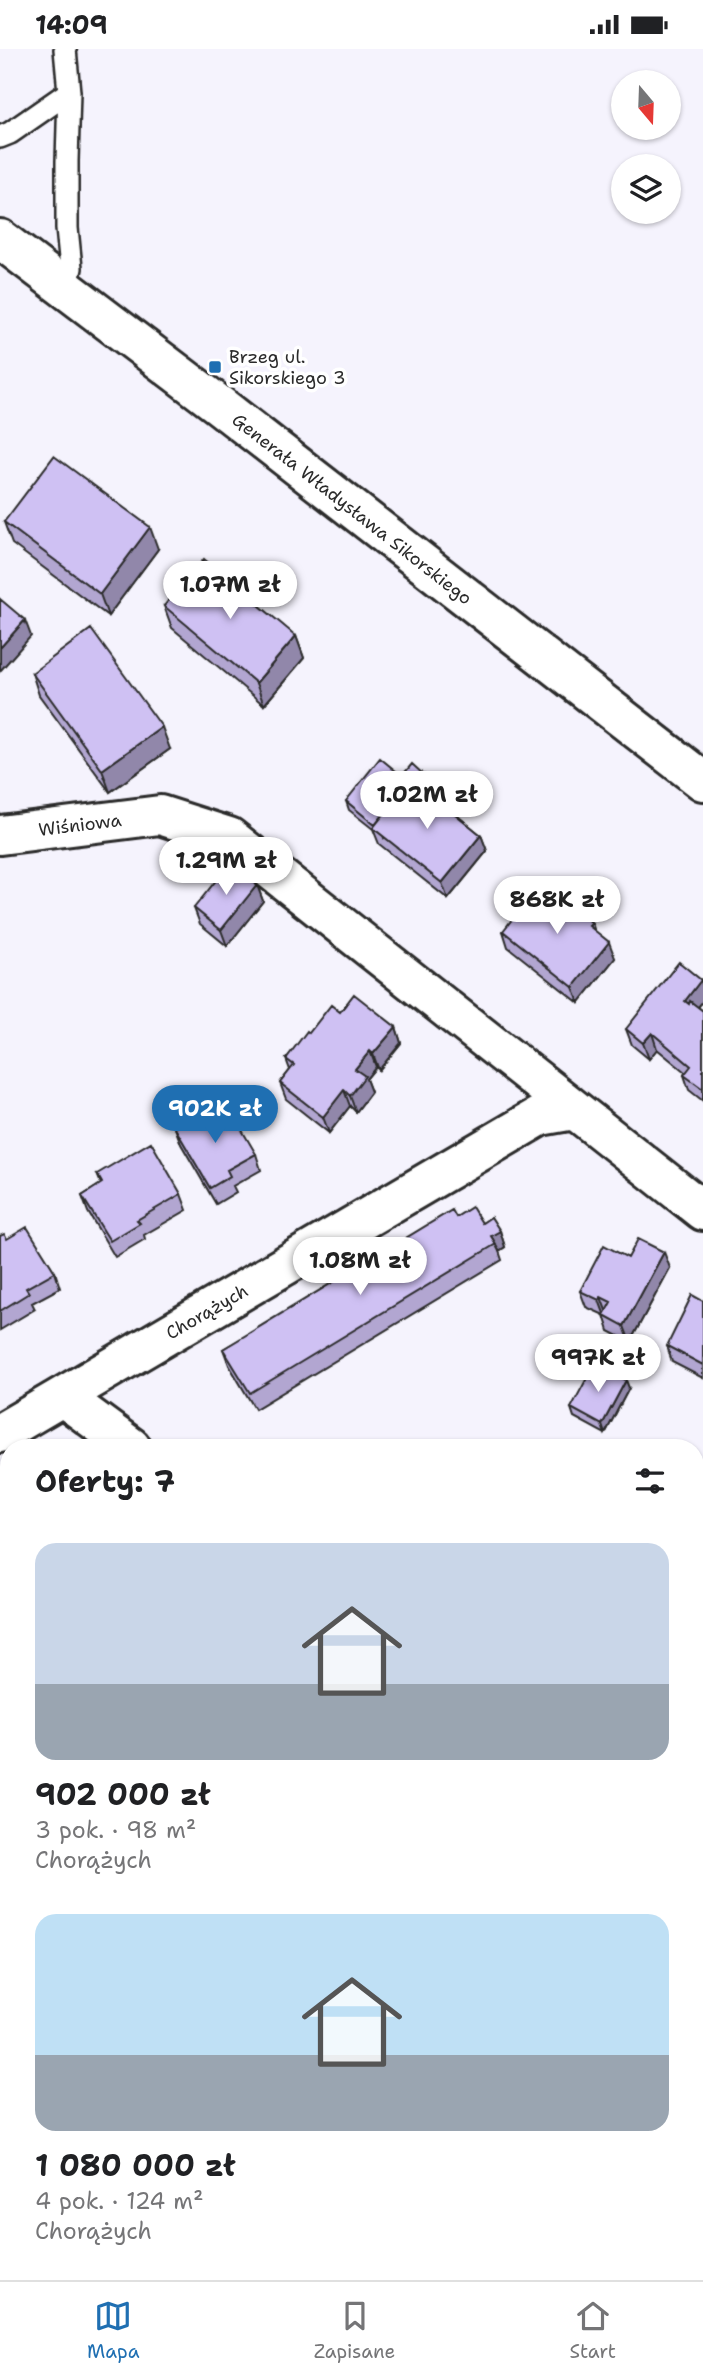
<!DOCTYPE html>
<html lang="pl">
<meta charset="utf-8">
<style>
body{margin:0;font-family:"Shantell Sans",sans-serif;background:#f6f6f6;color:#202124;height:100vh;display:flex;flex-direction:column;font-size:26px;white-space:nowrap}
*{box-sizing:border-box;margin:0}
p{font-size:23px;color:#757577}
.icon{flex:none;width:38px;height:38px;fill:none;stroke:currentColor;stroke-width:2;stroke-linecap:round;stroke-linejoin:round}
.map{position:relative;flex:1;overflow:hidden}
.side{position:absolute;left:0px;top:1390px;width:704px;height:842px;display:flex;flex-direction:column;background:#fff;border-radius:28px 28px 0 0;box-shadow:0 2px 5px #0004}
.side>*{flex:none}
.needle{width:46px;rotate:161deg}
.fabs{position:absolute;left:611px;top:21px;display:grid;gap:14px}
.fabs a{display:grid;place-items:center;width:70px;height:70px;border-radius:50%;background:#fff;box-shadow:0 2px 5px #0004;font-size:35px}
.price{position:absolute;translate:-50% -60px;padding:0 16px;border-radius:24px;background:#fff;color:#222;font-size:23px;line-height:46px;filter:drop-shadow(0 2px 4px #0008)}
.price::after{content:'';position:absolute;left:50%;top:42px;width:21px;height:16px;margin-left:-10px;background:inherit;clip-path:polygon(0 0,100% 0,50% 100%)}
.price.selected{background:#1f6fb2;color:#fff}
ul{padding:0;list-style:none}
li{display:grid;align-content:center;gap:14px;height:371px;padding:0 35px}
li span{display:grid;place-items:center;height:217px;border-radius:21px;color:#555}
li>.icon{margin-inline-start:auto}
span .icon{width:126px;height:126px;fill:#fffc;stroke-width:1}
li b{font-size:30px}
h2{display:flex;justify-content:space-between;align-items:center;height:84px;padding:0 35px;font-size:30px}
.status{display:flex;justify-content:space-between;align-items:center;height:49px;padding:0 35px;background:#fff;direction:ltr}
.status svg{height:19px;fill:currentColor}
.dock{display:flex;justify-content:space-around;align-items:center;height:98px;border-top:2px solid #e0e0e0;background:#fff;font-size:19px;color:#757577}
.dock a{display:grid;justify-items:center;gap:4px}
.dock .selected{color:#1f6fb2}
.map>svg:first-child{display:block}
.green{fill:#b2e6a8;stroke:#6e886a;stroke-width:2}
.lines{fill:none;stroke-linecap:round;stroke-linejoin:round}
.lane-casing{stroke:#2b2b2b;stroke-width:26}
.street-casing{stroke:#2b2b2b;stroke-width:44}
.secondary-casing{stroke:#2b2b2b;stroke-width:44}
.lane{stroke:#fff;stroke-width:21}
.street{stroke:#fff;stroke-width:38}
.secondary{stroke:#fff;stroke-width:38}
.wall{fill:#b2a6d1;stroke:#2b2b2b;stroke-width:2}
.shaded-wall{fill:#9187aa;stroke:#2b2b2b;stroke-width:2}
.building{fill:#cfc1f3;stroke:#2b2b2b;stroke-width:2}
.poi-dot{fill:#1f6fb2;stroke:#fff;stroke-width:2.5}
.labels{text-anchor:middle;stroke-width:7;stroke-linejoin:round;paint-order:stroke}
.poi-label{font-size:18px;fill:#2b2b2b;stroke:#fff;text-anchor:start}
.street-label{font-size:18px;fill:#2b2b2b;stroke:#fff}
</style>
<div class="status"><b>14:09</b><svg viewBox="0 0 49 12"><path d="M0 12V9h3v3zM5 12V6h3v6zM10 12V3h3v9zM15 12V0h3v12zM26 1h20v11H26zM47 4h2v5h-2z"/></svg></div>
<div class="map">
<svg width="703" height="2231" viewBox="0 0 703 2231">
<rect width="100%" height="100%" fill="#f5f3fd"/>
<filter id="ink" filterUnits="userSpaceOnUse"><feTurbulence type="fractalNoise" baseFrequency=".0143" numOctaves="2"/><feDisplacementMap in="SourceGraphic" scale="14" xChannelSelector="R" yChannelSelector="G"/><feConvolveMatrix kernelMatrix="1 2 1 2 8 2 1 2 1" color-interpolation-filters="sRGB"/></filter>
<g filter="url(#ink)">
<path class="green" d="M9,1659V1977L0,1970V1664Z
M695,2160L703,2166V2231H337L326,2223L695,2222Z"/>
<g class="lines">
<g class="lane-casing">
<path id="lane" d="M65,0L69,43L67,112V179L71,219L66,241
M0,88L10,84L69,43"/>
</g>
<g class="street-casing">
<path id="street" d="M0,786L160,766L229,788L703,1162
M63,1348L131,1398
M0,1384L540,1067L574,1061
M695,1820L703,1826"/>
</g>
<g class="secondary-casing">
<path id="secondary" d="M0,190L219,356L703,732"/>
</g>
<use href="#lane" class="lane"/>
<use href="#street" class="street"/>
<use href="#secondary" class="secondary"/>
</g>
<path class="wall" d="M4,473L158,500L108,567L12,495Z
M164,557L296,587L304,609L264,656L172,579Z
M32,624L170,700L110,743L39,646Z
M424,726L427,734L423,739L481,786L487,802L448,850L379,795L373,780L349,761L346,752L402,727Z
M257,836L263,852L227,897L200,875L194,859Z
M558,853L592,874L595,883L615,909L579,954L508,898L503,882Z
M703,952L698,958L703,962V1052L689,1041L684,1026L685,1023L657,1000L649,1010L632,996L626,980Z
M340,963L396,978L401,994L379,1021L376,1018L366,1030L371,1043L356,1063L350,1057L329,1084L286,1050L280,1034L290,1021L286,1010L309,984Z
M210,1070L256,1105L261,1121L233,1137L236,1143L216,1155L181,1095L175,1079Z
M97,1125L181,1145L187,1161L144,1186L145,1190L115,1208L88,1163L82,1147L101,1135Z
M456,1168L482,1174L500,1182L505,1198L499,1202L502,1211L255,1360L229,1316L223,1300Z
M0,1187L7,1190L55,1223L60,1239L32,1254L35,1260L0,1281Z
M628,1209L670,1219L630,1293L609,1282L604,1266L586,1258L580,1242Z
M703,1252V1329L672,1313L667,1297Z
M629,1339L605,1385L574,1368L571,1359Z
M0,1459L9,1473V1499L0,1504Z
M695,1641L701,1645L703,1642V1743L697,1739L695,1734V1717L698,1712L695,1710Z
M695,1912L703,1913V1980L695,1979Z
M177,2222H301L312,2231H188Z"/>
<path class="shaded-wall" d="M150,478L158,500L108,567L100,545Z
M25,571L31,587L0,622V599Z
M296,587L304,609L264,656L256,634Z
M162,678L170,700L110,743L102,721Z
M424,726L427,734L384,789L381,780Z
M481,786L487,802L448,850L442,834Z
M257,836L263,852L227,897L221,881Z
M609,893L615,909L579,954L573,938Z
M701,931L703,937V952L690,968L685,952Z
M396,978L401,994L379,1021L373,1005Z
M652,984L657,1000L649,1010L643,994Z
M370,1002L376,1018L366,1030L371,1043L356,1063L350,1047L355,1020Z
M344,1041L350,1057L329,1084L323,1068Z
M500,1182L505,1198L499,1202L491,1187Z
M664,1203L670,1219L630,1293L624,1277Z
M601,1248L607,1264L605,1267L599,1251Z
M626,1331L629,1339L605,1385L602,1376Z
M695,1617L700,1632L695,1641Z"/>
<path class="building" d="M54,407L150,478L100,545L4,473Z
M204,510L296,587L256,634L164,557Z
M0,550L25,571L0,599Z
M91,580L162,678L102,721L32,624Z
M380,709L402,727L412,715L424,726L417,734L412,730L375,776L346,752Z
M412,730L481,786L442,834L373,779Z
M230,814L257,836L221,881L194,859Z
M538,837L558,853L561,849L577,861L592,874L589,877L609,893L573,938L503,882Z
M679,913L701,931L685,952L689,955L690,952L703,962V1040L684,1026L691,1017L652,984L643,994L626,980Z
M354,945L396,978L373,1005L370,1002L355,1020L365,1027L350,1047L344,1041L323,1068L280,1034L294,1016L286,1010L307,982L309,984L331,956L340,963Z
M229,1059L256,1105L227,1121L230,1127L210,1139L175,1079L205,1062L210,1070Z
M151,1093L181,1145L137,1171L140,1174L110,1192L82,1147L102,1134L97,1125Z
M472,1158L482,1174L491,1168L500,1182L491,1187L496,1195L250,1344L223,1300L452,1161L456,1168Z
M27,1178L55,1223L26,1239L29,1244L0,1262V1187L4,1185L7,1190Z
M638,1190L664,1203L624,1277L604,1266L611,1253L601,1248L599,1251L580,1242L604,1196L628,1209Z
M692,1246L703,1252V1316L667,1297Z
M595,1314L626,1331L602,1376L571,1359Z
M0,1459L9,1473V1480L0,1485Z
M695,1641L701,1645L703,1642V1703L695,1698Z
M703,1704V1731L695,1726V1717Z
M695,1912L703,1913V1964H695Z
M703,2044V2095H700Z
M185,2222H301L312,2231H196Z"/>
</g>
<rect class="poi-dot" x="208" y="311" width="14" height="14" rx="3.5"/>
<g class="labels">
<g class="poi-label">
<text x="229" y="314">Brzeg ul.<tspan x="229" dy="21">Sikorskiego 3</tspan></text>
</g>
<g class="street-label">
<text transform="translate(352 460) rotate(38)" y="6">Generała Władysława Sikorskiego</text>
<text transform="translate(80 776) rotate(-7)" y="6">Wiśniowa</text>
<text transform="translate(207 1263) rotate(-30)" y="6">Chorążych</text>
</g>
</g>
</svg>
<div class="fabs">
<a><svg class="needle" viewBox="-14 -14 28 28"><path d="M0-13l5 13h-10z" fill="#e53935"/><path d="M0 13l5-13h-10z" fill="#757577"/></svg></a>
<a><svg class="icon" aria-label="layers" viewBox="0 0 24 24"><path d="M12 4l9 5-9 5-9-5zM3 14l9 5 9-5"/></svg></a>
</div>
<b class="price" style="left:230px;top:572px">1.07M zł</b>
<b class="price" style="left:427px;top:782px">1.02M zł</b>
<b class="price" style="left:226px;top:848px">1.29M zł</b>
<b class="price" style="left:557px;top:887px">868K zł</b>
<b class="price selected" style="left:215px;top:1096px">902K zł</b>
<b class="price" style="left:360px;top:1248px">1.08M zł</b>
<b class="price" style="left:598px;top:1345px">997K zł</b>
<section class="side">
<h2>Oferty: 7<svg class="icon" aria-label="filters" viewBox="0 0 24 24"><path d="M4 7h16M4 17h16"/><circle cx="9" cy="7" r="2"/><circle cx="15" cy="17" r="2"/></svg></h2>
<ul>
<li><span style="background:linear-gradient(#c9d6e8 65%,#9aa5b1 0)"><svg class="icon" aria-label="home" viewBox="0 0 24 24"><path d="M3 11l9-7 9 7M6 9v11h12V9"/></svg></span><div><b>902 000 zł</b><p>3 pok. · 98 m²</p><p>Chorążych</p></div></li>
<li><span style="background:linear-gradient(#bfe0f5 65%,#9aa5b1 0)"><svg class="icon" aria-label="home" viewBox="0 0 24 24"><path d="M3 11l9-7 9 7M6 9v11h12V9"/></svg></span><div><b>1 080 000 zł</b><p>4 pok. · 124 m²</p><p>Chorążych</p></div></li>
</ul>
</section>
</div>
<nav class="dock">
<a class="selected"><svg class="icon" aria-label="map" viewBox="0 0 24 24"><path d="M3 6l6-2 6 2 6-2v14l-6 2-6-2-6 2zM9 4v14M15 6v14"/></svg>Mapa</a>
<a><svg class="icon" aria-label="saved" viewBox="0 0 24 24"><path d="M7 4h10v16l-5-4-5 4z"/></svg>Zapisane</a>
<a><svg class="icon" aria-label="home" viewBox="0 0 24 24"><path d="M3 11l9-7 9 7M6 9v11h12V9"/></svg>Start</a>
</nav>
